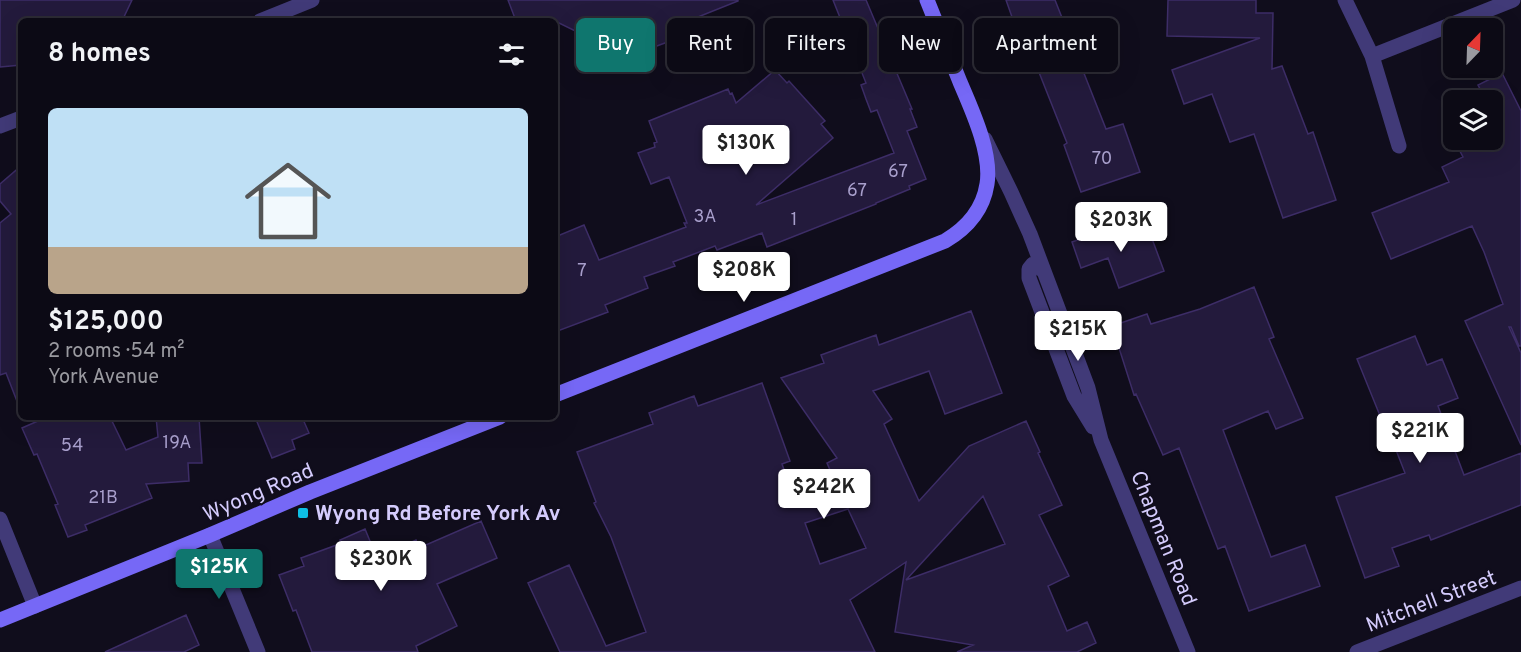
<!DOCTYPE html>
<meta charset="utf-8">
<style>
body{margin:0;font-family:Overpass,sans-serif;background:#1a1822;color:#f1f3f6;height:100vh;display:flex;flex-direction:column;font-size:22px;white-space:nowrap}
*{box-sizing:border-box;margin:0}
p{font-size:20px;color:#9a9aa0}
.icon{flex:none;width:33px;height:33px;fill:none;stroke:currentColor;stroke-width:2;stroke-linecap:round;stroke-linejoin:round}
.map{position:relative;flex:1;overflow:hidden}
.details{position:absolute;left:18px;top:18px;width:540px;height:402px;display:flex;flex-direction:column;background:#0c0a15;border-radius:9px;box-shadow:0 6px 24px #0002,0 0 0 2px #2c2b34}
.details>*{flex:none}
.hud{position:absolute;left:576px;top:18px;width:570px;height:54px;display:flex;gap:12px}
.needle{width:39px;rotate:23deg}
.fabs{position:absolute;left:1443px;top:18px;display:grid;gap:12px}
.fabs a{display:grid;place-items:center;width:60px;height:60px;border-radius:9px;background:#0c0a15;box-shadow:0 6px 24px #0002,0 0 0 2px #2c2b34;font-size:30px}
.price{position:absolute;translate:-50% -51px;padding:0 14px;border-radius:6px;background:#fff;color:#222;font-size:20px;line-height:39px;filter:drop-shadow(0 2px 3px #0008)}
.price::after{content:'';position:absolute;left:50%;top:36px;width:18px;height:14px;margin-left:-9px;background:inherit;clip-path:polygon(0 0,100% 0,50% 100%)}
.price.current{background:#0f766e;color:#fff}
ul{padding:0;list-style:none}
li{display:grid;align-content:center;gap:12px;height:318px;padding:0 30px}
li span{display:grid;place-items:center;height:186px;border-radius:9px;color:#555}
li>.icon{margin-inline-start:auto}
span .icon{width:108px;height:108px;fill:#fffc;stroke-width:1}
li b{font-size:26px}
h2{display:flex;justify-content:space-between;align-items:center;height:72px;padding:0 30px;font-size:26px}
.pill{padding:0 21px;border-radius:9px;background:#0c0a15;box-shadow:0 6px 24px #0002,0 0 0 2px #2c2b34;font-size:21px;line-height:54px}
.pill.current{background:#0f766e;color:#fff}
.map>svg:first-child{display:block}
.building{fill:#231a3c;stroke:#3d2d67;stroke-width:1.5;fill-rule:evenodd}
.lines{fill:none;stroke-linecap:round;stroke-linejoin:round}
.street{stroke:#413a78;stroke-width:15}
.secondary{stroke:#7668f6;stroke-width:15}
.poi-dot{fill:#0ebfe5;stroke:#100d1c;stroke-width:2}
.labels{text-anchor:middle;stroke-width:4.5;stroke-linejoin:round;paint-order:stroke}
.number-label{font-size:18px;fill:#a89fcc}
.street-label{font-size:21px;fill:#d4cbfc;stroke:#100d1c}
.poi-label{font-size:21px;font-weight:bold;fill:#d4cbfc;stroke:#100d1c;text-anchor:start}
</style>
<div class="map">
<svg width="1521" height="652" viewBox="0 0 1521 652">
<rect width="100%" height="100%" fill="#100d1c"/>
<path class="building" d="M0,0H132L122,21H21V65L0,67Z
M508,0H738V1L668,29L673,40L646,50L643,42L633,46L631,39L610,48L555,21H516Z
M833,0H866L912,109H910L917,127L907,131L926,179L909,186L910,189L876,203V204L767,247L762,233L717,250L715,246L673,262L675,266L644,277L648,288L605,305L608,312L555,332V237L584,225L599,260L686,227L684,223H687L669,177L651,184L638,153L655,147L654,143L657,142L649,121L728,89L730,94L732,93L736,103L775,70L787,83L789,81L825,121L821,124L833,138L756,205L894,153L877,110L871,112L866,99L861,85L866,83Z
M1006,0H1055L1106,129L1123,124L1140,172L1081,192L1064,145L1067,143L1023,32L1018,34Z
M1168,0H1256V13H1273L1272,69L1282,66L1308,134L1313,132L1336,200L1283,218L1254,134L1230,142L1212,94L1184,104L1172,70L1260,38L1167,36Z
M1502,73L1521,111V346H1519L1511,327H1509L1521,353V445L1465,321L1503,304L1484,252L1472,226L1391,259L1372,213L1449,182L1442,167L1463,157L1454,140H1492V100H1486L1478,85Z
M21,166V408L20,409L6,373L0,375V223L11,214L0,201V184Z
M1127,222L1131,234L1148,228L1164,271L1119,288L1108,258L1081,268L1072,242Z
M1254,287L1274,337L1269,339L1303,418L1276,429L1268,411L1223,430L1271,557L1305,545L1320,586L1249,611L1225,546L1218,549L1179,448L1163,455L1136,394L1134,395L1112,326L1147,314L1151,324L1200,309Z
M971,311L1002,393L945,414L929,371L873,391L892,419L884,424L919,501L969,446L1026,421L1040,452L1038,453L1062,505L1039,515L1069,576L1048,586L1067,631L1087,622L1096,643L1077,652H957L973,645L895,632L906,562L850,600L875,652H560L528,583L569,565L606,646L646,632L611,537L594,503L596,502L577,452L653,424L649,413L694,396L698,406L762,383L790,461L782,464L795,501L837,486L827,463L837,458L781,378L824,363L821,355L876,335L879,345ZM983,496L1005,544L906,580ZM848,509L866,548L820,564L805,523Z
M1415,336L1427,365L1442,359L1458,398L1438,406L1464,475L1521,453V505L1431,540L1429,535L1392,548L1399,566L1365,578L1336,497L1405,473L1387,427L1385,428L1357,359Z
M47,417H110L126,450L158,437L156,417H199L202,463H188L189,481L146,484L152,498L85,525L87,530L68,537L55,505L58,504L37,454L34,455L22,428Z
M255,417H302L309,433L292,440L295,449L272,458Z
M481,521L497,558L437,584L457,626L416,646L418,652H312L296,610L293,611L279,575L304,566L301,558L342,543L340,540L365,529L377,558L416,540L419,548Z
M186,615L199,645L184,652H105Z"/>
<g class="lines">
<path class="street" d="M1345,0L1372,56L1399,146
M260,21L312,0
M1372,56L1513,0
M0,126L21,118
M985,139L1011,192L1030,234L1088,388L1101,440L1188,652
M1044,272L1039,266L1033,264L1029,269V278L1074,396L1093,427
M0,519L35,606
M210,535L258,652
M1357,652L1521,588"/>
<path class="secondary" d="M555,395L945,241C967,228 983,210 987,184C992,153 972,110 960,82C949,55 938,27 927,0
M0,620L210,535L310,492L500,417"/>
</g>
<rect class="poi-dot" x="297" y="507" width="12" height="12" rx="3"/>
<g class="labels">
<g class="number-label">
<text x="1102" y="164">70</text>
<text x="898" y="177">67</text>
<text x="857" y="196">67</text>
<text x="705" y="222">3A</text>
<text x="794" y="225">1</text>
<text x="582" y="276">7</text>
<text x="177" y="448">19A</text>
<text x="72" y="451">54</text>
<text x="103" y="503">21B</text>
</g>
<g class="street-label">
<text transform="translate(258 492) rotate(-23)" y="7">Wyong Road</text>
<text transform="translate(1164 538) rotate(68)" y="7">Chapman Road</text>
<text transform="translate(1431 601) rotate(-21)" y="7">Mitchell Street</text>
</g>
<g class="poi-label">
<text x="315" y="520">Wyong Rd Before York Av</text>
</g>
</g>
</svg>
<div class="fabs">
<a><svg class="needle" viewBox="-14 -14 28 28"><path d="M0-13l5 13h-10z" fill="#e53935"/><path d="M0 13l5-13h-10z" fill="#9a9aa0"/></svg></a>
<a><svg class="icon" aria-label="layers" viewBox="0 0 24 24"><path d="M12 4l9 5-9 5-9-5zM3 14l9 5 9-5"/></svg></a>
</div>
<b class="price" style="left:746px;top:176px">$130K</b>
<b class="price" style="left:1121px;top:253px">$203K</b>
<b class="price" style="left:744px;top:303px">$208K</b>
<b class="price" style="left:1078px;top:362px">$215K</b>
<b class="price" style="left:1420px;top:464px">$221K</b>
<b class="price" style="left:824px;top:520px">$242K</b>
<b class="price" style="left:381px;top:592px">$230K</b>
<b class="price current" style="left:219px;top:600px">$125K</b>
<div class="hud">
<a class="pill current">Buy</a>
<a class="pill">Rent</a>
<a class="pill">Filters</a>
<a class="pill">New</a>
<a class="pill">Apartment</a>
</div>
<section class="details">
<h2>8 homes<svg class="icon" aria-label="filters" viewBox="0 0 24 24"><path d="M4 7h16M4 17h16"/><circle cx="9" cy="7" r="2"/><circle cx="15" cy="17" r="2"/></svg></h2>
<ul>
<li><span style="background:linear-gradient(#bfe0f5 75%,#b9a48a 0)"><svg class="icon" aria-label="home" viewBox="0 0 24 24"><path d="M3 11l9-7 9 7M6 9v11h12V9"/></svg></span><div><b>$125,000</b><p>2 rooms · 54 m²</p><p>York Avenue</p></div></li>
</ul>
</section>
</div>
